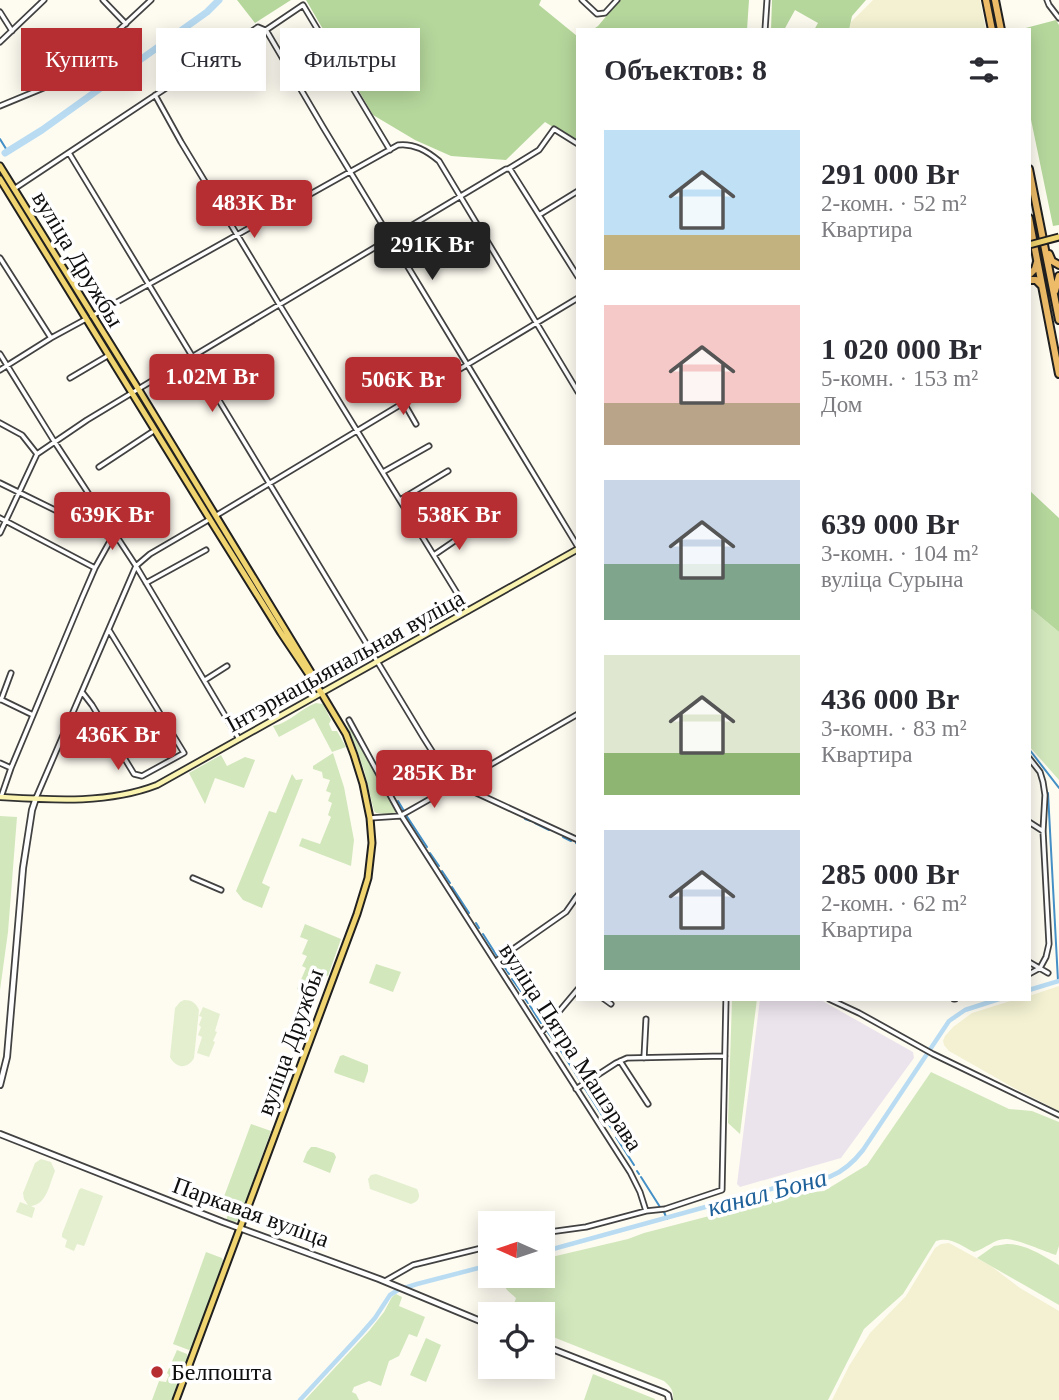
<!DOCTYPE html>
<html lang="ru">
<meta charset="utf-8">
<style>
body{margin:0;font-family:"Times New Roman",serif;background:#f7f7f7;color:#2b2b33;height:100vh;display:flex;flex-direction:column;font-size:26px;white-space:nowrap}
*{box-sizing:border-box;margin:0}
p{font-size:23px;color:#7c7c81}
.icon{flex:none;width:38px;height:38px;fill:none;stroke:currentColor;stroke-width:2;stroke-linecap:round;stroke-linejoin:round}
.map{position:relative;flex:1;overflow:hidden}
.side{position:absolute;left:576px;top:28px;width:455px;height:973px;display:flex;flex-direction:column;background:#fff;border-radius:0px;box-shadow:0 4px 18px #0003}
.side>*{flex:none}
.guide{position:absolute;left:21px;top:28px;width:450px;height:63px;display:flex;gap:14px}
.needle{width:46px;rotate:273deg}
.tools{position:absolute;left:478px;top:1211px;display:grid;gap:14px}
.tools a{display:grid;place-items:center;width:77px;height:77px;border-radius:0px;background:#fff;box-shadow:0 4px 18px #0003;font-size:35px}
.price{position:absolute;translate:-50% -60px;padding:0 16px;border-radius:7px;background:#b72e32;color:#fff;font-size:23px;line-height:46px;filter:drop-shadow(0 2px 4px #0008)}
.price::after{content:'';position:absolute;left:50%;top:42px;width:21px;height:16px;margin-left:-10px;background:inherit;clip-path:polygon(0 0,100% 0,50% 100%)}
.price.on{background:#222;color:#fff}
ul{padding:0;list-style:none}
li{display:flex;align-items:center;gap:21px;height:175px;padding:0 28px}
li span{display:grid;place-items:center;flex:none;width:196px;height:140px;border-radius:0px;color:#555}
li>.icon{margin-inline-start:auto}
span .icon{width:84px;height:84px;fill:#fffc;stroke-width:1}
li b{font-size:30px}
h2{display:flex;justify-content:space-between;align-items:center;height:84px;padding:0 28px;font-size:30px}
.pill{padding:0 24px;border-radius:0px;background:#fff;box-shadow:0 4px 18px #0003;font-size:24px;line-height:63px}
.pill.on{background:#b72e32;color:#fff}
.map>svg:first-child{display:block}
.industrial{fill:#ece4ed}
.farmland{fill:#f3f1d2}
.green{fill:#d2e7bc}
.forest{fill:#b5d79c}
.pitch{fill:#e3efce}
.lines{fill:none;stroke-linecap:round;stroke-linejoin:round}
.stream{stroke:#448fc6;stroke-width:2}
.canal{stroke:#b9dcf3;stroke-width:4.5}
.river{stroke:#b9dcf3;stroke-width:7}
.minor-casing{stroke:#424242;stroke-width:7}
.tertiary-casing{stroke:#424242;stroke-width:8}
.secondary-casing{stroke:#313131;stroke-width:8}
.primary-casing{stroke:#202020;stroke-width:9}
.trunk-casing{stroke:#202020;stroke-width:10}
.minor{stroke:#fff;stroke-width:3.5}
.tertiary{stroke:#fff;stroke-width:4.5}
.secondary{stroke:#faf4b0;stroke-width:4.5}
.primary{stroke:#f0d46f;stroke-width:5}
.trunk{stroke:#eebc68;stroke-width:6}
.primary-bridge-casing{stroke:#202020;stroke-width:9;stroke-linecap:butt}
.primary-bridge{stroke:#f0d46f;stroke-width:5}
.poi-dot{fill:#b72e32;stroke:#fff;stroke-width:2.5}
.labels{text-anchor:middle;stroke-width:7;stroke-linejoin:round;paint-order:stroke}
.street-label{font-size:24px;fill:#0f0f0f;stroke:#fff}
.poi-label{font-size:24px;fill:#0f0f0f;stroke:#fff;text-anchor:start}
.water-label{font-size:26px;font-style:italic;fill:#1f619a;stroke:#fff}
</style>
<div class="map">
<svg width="1059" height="1400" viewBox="0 0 1059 1400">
<rect width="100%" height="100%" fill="#fefcf1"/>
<path class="industrial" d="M760,999H819L913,1052L914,1058L841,1158L740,1187L737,1184Z"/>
<path class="farmland" d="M873,0H980L986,30H849L851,22Z
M1059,986V1111L1014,1088L949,1051L944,1045L943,1041L945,1036L953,1027L972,1013L1017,999H1029V996Z
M949,1243L991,1266L1020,1288L1059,1311V1400H832L849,1366L870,1333L906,1296L935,1248L941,1244Z"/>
<path class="green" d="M1029,607L1059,632V780L1029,746Z
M316,703L323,704L331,720L329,724L332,731H337L346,747L332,752L314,718L279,737L273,726C289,723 300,709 316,703Z
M349,720L395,810V813L393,815L376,813L374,811L364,770L346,722Z
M333,753L344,787L354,840L351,866L299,846L302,838L320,844L331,817L328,815L332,803L328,801L331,793L326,791L330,780L323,778L322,772L313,769V766Z
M221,755L227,766L245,757L255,760L244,788L215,778L205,804L189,773Z
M292,774L296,780L303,779L262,883L270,887L262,908L243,900L236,891L269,811L276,813Z
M0,816L17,817L8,932L0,990Z
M305,924L341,939L328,976L317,972L308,994L297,989L306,968L302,966L307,956L302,954L308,940L300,937Z
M376,964L401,972L393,992L369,983Z
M732,999H757L740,1134L728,1123Z
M343,1055L368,1065V1071L364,1083L335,1073L334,1071L340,1056Z
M931,1072L1009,1109L1032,1111L1059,1122V1246L1056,1255C1046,1252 1014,1238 1006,1239C994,1239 985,1249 974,1252C961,1246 951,1236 936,1241L903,1294L864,1329L828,1400H673C674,1391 671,1387 664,1381L543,1333L542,1314H511L516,1298L507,1290L498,1276H542L543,1259L628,1239L644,1233L794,1194L824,1191L867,1165Z
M251,1124L271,1131L239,1220L233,1223L226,1220L231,1206L222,1202Z
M311,1147H316L334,1153L336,1157L330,1173L303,1162L307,1152Z
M1007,1244C1026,1244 1043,1256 1059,1265V1305L977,1258L994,1246Z
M206,1252L222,1258L223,1261L192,1348L189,1350L173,1344Z
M396,1294L402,1297L399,1306L425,1317L417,1337L409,1334L399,1356L389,1361L381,1386L369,1381L354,1387L352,1392L356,1394L359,1400H305L369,1331L384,1312L392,1297Z
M426,1338L441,1345L426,1382L410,1375Z
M177,1350L187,1354L188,1359L173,1398L171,1400H152L159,1381L166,1382L169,1375L167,1373Z
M593,1374L655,1399V1400H584Z"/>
<path class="forest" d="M237,0H291L255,23Z
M306,0H541L539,5L577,36V142L545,122L506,160L451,156L415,140L373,115Z
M620,0H749L747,30H592L598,26Z
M772,0H866L852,16L849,30H814L818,23L795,10L784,30H771Z
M1056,20L1059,25V225L1053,226L1029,110V30H1018Z
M1029,490L1059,518V632L1029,607Z"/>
<path class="pitch" d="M184,1000C192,1000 196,1003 199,1010L194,1058C188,1069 176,1069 170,1057L175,1008L180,1002Z
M203,1007L220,1014L215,1031L217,1032L213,1041L215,1042L209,1057L197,1053L202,1037L198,1035L201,1027L199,1025L202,1017L199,1016Z
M41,1159L51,1162L55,1171C49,1185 47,1204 31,1206L35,1208L32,1218L16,1212L20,1202L28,1205L24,1199L23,1193L35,1163Z
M376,1174L417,1189C421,1196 419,1202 411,1204L370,1189L368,1179L371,1175Z
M81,1188L103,1196L102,1199L85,1244L84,1246L77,1244L74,1251L65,1247L67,1240L62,1237V1234L79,1190Z"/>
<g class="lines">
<path class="stream" d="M0,139L8,152
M1029,749L1059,788
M1048,793L1058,981
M398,801L404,811
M406,815L427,847
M525,819L531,821
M535,823L549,830
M563,837L571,841
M576,843L578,844
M430,853L439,866
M442,871L450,883
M452,887L469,913
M571,901L574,896
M476,923L479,928
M483,934L497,956
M516,945L524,939
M504,953L511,948
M501,962L509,974
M512,979L522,993
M524,997L528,1003
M530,1006L541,1023
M547,1031L558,1046
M561,1051L581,1082
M584,1087L605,1120
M608,1123L613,1131
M616,1137L634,1165
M637,1171L639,1174
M641,1177L660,1207
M664,1212L667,1219"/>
<path class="canal" d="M1029,990L1059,981
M542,1252L782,1186C818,1181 839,1181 863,1150L949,1021L965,1010L999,999
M300,1400L361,1334L375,1318L390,1295L398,1290L417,1284L490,1265"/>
<path class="river" d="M5,153L42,130L207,12L219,0"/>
<g class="minor-casing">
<path id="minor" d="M103,0L126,24
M582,0L597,14L605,13L617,0
M1047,0L1049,5L1059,18
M0,12L12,31
M266,30L323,127L578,547
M266,30L303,5L390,150
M765,30L767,0
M0,42L44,0
M155,95L181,142L279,304L468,611
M0,106L58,82L78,68L151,0
M69,153L423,737L442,767L457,784L578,840
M508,169L539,150L554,129L578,144
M14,189L258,27L265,30
M539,215L578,191
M0,258L51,338
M92,316L398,145C414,143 427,151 439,161L578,392
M0,354L54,441L136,566L239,739
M0,370L51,338L86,319
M70,378L109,355
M404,403L416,424
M0,423L22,435L37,454
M99,467L152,432
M383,472L429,446
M0,483L112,538
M400,500L448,471
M217,515L578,298
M0,518L95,568
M417,527L454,503
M0,533L37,454L87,420L155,379L506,169H510L578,277
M434,555L472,529
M146,583L206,550
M205,680L227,666
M82,692L92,705L134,774L142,776L184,753L109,630
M0,699L33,715
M1,700L11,673
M349,720L401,815L630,1172L640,1192L646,1211
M1029,758L1040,772L1043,782L1045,795L1043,831L1049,944L1046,957L1040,968
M0,763L11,768
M1,797L11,768L82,598L95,568L114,534
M36,798L136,566L150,554L210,519
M370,818L400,816L490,765L578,714
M1029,822L1043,831
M193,878L221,890
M496,961L566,912L578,895
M1029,962L1048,973
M1029,974L1040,968
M604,999L611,1004
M829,999L859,1013L933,1054L1059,1115
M954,999H955
M541,1033L578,989
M644,1058L646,1019
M620,1061L648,1104
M576,1089L616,1063L627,1058L725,1056
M542,1233L586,1227L646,1211L665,1209L722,1190L726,999
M385,1281L413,1265L490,1246"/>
</g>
<g class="tertiary-casing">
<path id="tertiary" d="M0,1085L7,1057L23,868L32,810L36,798
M0,1134L223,1222L379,1279L490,1325
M542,1345L665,1393L668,1395L669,1400"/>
</g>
<g class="secondary-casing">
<path id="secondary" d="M0,797C52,800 108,804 157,785L578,549"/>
</g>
<g class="primary-casing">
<path id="primary" d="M0,166L139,390L317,682
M0,179L214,526L281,633L322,694L346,734L354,755L363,784L370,818L372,843L368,878L357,914L176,1400"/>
</g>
<g class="trunk-casing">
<path id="trunk" d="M986,0L992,30
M995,0L1001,30
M1029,169L1059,320
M1029,218L1059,374
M1049,254L1052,261L1059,265
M1029,275L1035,269L1037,262
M1029,280H1036L1042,286
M1055,291L1059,276"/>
</g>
<use href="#minor" class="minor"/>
<use href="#tertiary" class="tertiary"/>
<use href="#secondary" class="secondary"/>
<use href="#primary" class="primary"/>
<use href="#trunk" class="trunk"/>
<g class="primary-bridge-casing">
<path id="primary-bridge" d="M1029,245L1059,237"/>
</g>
<use href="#primary-bridge" class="primary-bridge"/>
</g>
<circle class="poi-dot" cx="157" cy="1372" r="7"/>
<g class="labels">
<g class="street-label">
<text transform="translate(78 259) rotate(59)" y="8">вуліца Дружбы</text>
<text transform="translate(345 661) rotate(-29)" y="8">Інтэрнацыянальная вуліца</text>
<text transform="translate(290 1042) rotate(-70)" y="8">вуліца Дружбы</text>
<text transform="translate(571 1047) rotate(57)" y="8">вуліца Пятра Машэрава</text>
<text transform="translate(251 1212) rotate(20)" y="8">Паркавая вуліца</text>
</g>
<g class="poi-label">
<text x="171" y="1380">Белпошта</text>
</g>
<g class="water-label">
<text transform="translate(767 1192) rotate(-15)" y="9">канал Бона</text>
</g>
</g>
</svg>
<div class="tools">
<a><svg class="needle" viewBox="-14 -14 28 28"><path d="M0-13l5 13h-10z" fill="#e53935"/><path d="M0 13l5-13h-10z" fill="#7c7c81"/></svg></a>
<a><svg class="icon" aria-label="locate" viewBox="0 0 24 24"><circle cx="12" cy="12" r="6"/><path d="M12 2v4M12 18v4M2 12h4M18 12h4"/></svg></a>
</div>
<b class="price" style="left:254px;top:240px">483K Br</b>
<b class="price on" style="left:432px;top:282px">291K Br</b>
<b class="price" style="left:212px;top:414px">1.02M Br</b>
<b class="price" style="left:403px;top:417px">506K Br</b>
<b class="price" style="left:112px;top:552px">639K Br</b>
<b class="price" style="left:459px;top:552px">538K Br</b>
<b class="price" style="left:118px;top:772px">436K Br</b>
<b class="price" style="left:434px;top:810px">285K Br</b>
<div class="guide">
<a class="pill on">Купить</a>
<a class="pill">Снять</a>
<a class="pill">Фильтры</a>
</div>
<section class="side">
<h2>Объектов: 8<svg class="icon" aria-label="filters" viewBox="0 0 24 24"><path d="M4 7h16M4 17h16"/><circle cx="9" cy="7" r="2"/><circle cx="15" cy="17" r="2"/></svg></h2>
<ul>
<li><span style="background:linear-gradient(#bfe0f5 75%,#c2b280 0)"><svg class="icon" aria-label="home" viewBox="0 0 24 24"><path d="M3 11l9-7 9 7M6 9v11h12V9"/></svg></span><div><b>291 000 Br</b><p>2-комн. · 52 m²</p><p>Квартира</p></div></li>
<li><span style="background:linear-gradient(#f6c9c9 70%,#b9a48a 0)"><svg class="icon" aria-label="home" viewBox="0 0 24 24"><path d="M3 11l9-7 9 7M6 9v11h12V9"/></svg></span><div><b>1 020 000 Br</b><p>5-комн. · 153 m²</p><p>Дом</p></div></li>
<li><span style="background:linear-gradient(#c9d6e8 60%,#7fa58c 0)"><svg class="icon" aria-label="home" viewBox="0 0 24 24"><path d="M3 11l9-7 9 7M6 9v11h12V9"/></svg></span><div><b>639 000 Br</b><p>3-комн. · 104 m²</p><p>вуліца Сурына</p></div></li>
<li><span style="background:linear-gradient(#dfe7d0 70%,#8fb573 0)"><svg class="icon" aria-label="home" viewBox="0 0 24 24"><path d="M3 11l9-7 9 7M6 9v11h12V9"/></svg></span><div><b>436 000 Br</b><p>3-комн. · 83 m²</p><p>Квартира</p></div></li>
<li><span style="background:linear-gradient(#c9d6e8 75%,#7fa58c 0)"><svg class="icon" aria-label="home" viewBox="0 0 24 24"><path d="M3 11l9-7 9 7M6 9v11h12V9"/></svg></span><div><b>285 000 Br</b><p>2-комн. · 62 m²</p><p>Квартира</p></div></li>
</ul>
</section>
</div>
